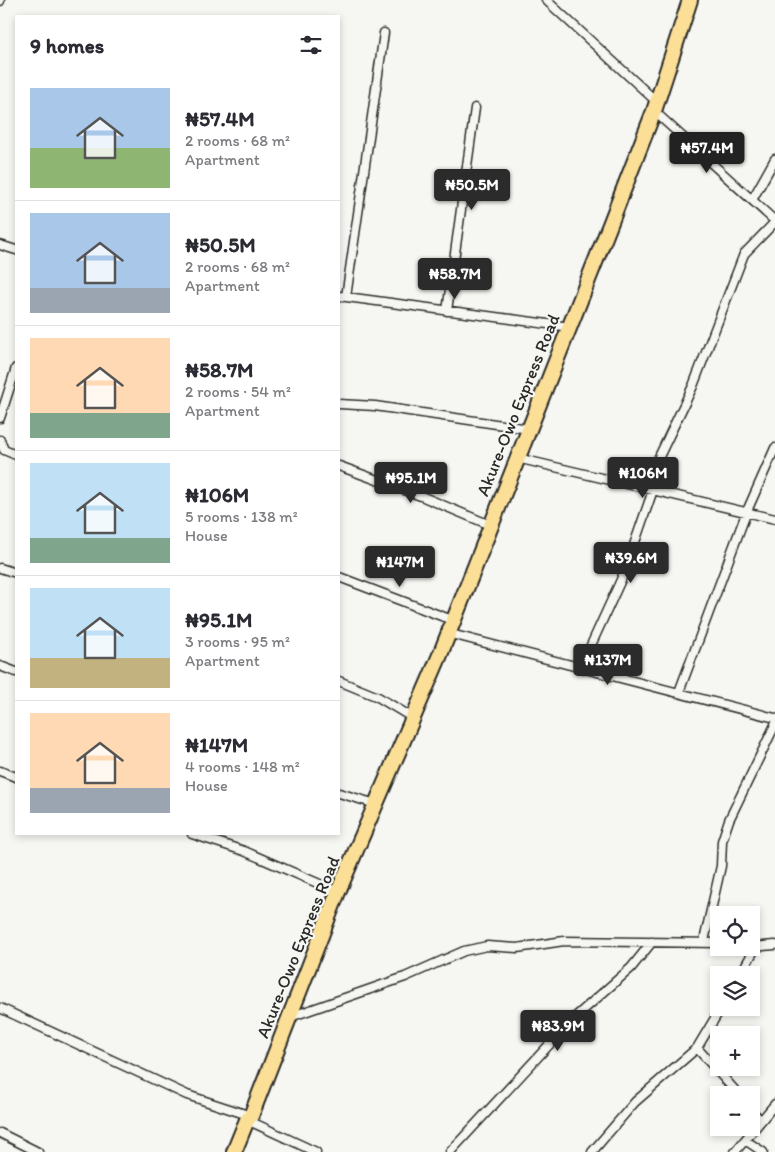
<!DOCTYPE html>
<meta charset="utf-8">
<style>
body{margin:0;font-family:Itim,sans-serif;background:#f7f7f7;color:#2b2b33;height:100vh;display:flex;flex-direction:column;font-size:19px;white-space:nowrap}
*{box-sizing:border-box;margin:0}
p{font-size:16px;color:#7c7c81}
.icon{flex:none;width:28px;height:28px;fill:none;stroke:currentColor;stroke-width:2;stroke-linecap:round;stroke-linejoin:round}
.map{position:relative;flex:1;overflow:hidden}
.sheet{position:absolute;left:15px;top:15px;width:325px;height:820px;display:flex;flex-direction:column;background:#fff;border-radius:0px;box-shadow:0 2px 8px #0003}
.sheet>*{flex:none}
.tools{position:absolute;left:710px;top:906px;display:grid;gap:10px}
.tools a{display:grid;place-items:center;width:50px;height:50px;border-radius:0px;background:#fff;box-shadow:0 2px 8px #0003;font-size:25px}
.price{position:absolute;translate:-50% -42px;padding:0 11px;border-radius:5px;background:#2b2b2b;color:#fff;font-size:16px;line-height:32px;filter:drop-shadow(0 1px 2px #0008)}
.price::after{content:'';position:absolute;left:50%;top:30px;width:15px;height:11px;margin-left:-8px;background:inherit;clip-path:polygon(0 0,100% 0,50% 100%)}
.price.on{background:#222;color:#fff}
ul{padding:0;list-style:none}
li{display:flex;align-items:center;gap:15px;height:125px;padding:0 15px}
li+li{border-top:1px solid #e1e1e2}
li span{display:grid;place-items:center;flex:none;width:140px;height:100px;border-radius:0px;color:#555}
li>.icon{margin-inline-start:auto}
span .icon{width:60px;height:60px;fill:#fffc;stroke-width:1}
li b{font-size:21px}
h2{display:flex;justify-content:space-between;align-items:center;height:60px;padding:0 15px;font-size:21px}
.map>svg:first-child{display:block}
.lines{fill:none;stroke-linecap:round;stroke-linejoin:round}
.minor-casing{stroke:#2b2b2b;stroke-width:11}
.trunk-casing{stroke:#2b2b2b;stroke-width:18}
.minor{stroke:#f6f6f2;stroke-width:8}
.trunk{stroke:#fbdf96;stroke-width:14}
.labels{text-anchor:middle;stroke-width:4.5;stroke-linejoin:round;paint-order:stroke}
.street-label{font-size:18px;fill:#2b2b2b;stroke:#f6f6f2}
</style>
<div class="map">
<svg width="775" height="1152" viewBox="0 0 775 1152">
<rect width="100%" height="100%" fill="#f6f6f2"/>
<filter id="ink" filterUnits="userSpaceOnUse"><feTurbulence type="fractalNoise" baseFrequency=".02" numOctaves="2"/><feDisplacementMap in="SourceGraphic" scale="10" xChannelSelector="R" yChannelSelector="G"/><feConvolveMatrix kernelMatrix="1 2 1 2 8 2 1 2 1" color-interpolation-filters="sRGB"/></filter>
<g filter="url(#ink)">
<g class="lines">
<g class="minor-casing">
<path id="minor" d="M546,0L657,102
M0,1V0
M654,111L775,221
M752,200L775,159
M0,245L16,250
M339,296L570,327
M346,297L384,33
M447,311L475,108
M339,404L375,406L529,429
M0,418L16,368
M0,440L4,450L16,455
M517,458L775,519
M339,466L421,496L490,525
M644,488L693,386L744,254L775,222
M0,568L16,573
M339,577L452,620
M447,633L775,718
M0,666L16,672
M581,667L625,571L653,490
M339,681L378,697L413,718
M679,692L747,511L775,448
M0,771L16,777
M339,793L376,804
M192,834L244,851L338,892
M704,941L721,866L722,841L729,820L775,725
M751,947L775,945
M740,975L756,947
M0,1008L187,1095L251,1116
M290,1017L405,977L464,951L487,946L517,948L564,941L719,943
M697,1048L739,1095
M751,1110L761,1121
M247,1120L316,1152
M0,1133L38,1152
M745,1140L763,1152
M450,1152L573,1019L631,968L652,942
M592,1152L635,1102L697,1048L721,1008
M735,1152L775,1104"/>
</g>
<g class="trunk-casing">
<path id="trunk" d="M234,1152L247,1120L251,1116L338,892L440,655L611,222L654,111L690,0"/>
</g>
<use href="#minor" class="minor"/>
<use href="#trunk" class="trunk"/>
</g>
</g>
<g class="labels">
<g class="street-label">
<text transform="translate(518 405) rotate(-68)" y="6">Akure-Owo Express Road</text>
<text transform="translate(298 947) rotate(-68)" y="6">Akure-Owo Express Road</text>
</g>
</g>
</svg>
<div class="tools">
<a><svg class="icon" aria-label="locate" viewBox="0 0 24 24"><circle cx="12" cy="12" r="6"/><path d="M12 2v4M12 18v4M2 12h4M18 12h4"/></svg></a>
<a><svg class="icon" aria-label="layers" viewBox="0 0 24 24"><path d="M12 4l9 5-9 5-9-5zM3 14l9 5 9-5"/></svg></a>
<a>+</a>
<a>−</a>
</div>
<b class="price on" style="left:707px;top:174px">₦57.4M</b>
<b class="price" style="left:472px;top:211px">₦50.5M</b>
<b class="price" style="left:455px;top:300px">₦58.7M</b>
<b class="price" style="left:643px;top:499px">₦106M</b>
<b class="price" style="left:411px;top:504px">₦95.1M</b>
<b class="price" style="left:631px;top:584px">₦39.6M</b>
<b class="price" style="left:400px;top:588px">₦147M</b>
<b class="price" style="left:608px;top:686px">₦137M</b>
<b class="price" style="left:558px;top:1052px">₦83.9M</b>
<section class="sheet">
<h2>9 homes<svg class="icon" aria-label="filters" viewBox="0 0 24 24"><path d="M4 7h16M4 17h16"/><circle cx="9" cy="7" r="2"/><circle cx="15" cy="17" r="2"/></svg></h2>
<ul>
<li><span style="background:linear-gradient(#a9c7e8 60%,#8fb573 0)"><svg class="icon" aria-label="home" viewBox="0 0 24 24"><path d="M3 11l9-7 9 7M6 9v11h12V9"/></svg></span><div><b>₦57.4M</b><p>2 rooms · 68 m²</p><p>Apartment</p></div></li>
<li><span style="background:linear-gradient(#a9c7e8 75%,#9aa5b1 0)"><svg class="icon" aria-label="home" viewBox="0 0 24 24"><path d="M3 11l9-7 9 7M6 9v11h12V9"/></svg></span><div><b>₦50.5M</b><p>2 rooms · 68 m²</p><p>Apartment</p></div></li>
<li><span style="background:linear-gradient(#ffd9b3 75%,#7fa58c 0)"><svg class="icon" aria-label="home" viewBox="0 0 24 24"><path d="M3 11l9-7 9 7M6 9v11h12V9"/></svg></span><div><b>₦58.7M</b><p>2 rooms · 54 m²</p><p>Apartment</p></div></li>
<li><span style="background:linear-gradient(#bfe0f5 75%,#7fa58c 0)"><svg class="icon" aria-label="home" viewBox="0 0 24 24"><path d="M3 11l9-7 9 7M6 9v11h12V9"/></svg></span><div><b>₦106M</b><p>5 rooms · 138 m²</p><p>House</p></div></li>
<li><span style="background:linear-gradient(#bfe0f5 70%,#c2b280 0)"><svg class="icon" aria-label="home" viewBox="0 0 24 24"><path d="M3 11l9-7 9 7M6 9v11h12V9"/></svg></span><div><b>₦95.1M</b><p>3 rooms · 95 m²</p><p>Apartment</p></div></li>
<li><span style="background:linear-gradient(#ffd9b3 75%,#9aa5b1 0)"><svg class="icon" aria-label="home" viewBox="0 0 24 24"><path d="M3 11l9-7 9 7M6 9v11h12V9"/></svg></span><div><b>₦147M</b><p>4 rooms · 148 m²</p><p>House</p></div></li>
</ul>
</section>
</div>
